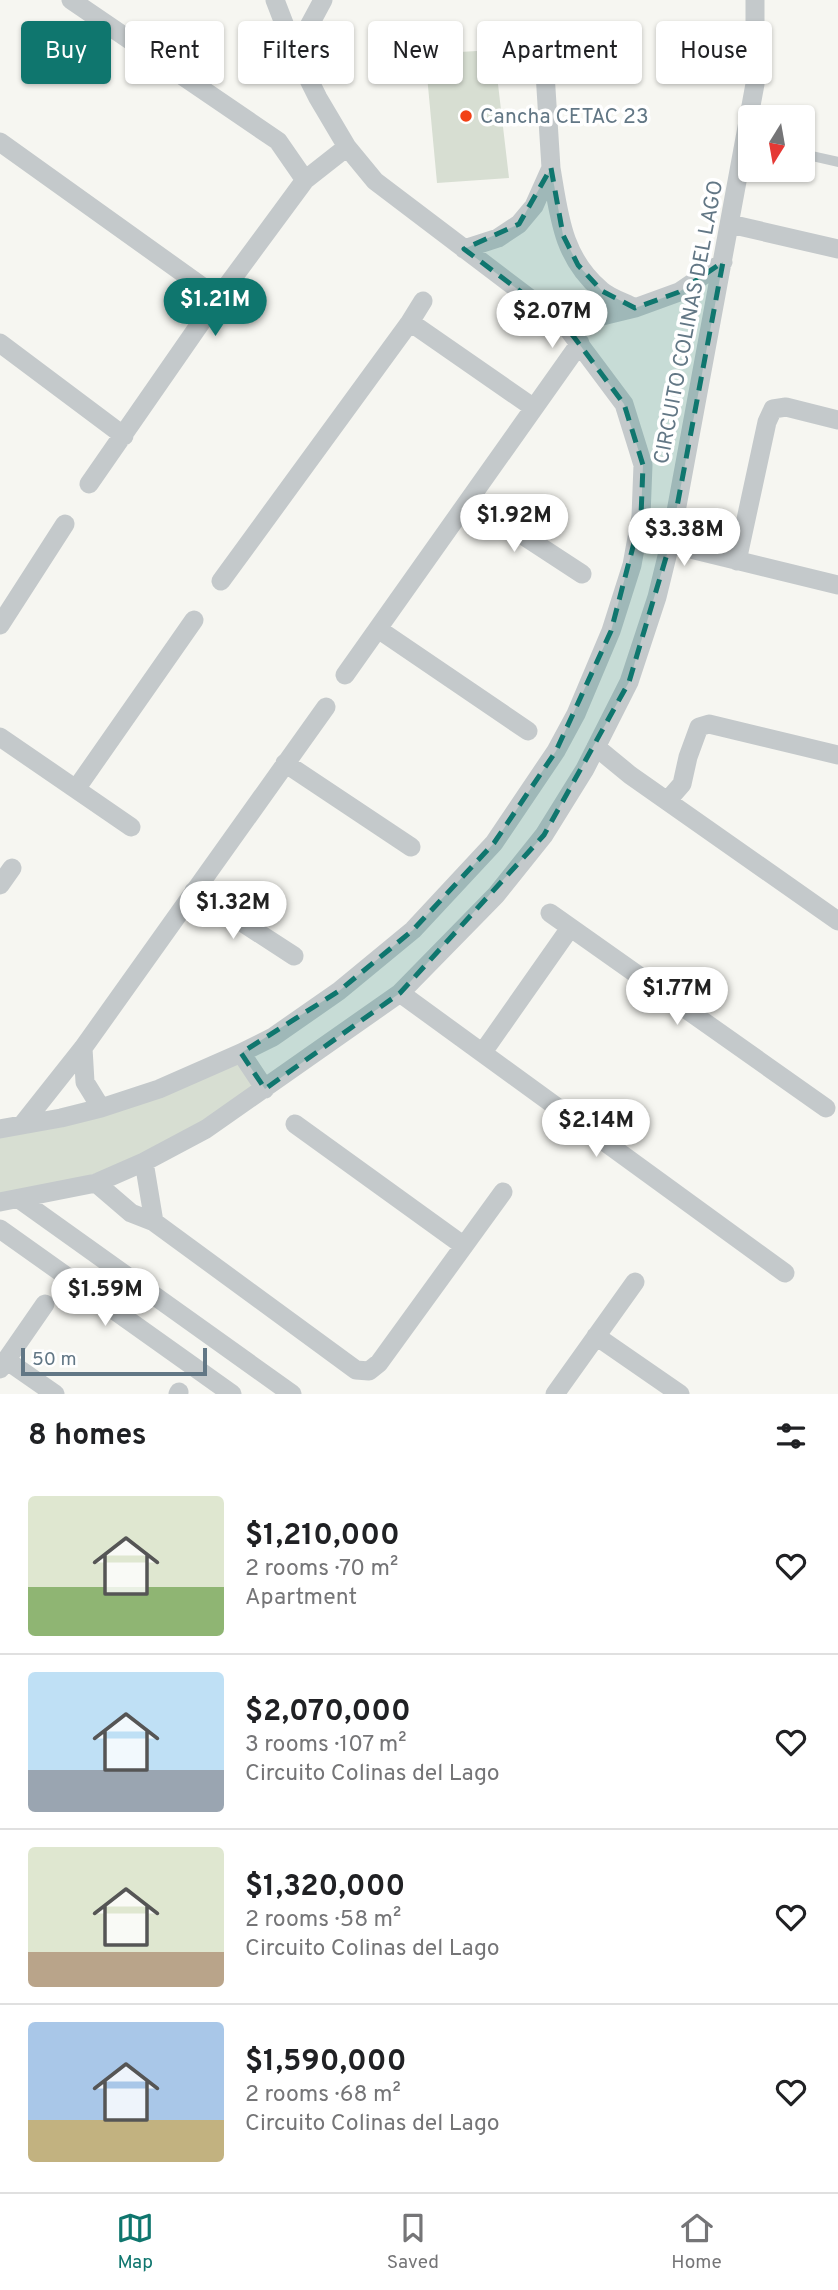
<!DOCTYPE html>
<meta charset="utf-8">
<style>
body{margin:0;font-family:Overpass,sans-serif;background:#f6f6f6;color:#202124;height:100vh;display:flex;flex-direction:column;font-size:26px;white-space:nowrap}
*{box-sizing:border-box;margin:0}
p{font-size:23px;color:#757577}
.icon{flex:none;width:38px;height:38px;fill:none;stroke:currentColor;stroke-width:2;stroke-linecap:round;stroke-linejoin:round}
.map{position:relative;height:1394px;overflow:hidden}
.sheet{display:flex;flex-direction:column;background:#fff;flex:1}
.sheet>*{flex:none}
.hud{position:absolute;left:21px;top:21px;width:796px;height:63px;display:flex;gap:14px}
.needle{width:46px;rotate:191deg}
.controls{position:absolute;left:738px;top:105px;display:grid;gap:14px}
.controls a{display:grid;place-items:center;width:77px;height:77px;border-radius:7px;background:#fff;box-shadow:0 2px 5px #0004;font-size:35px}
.scale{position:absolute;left:21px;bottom:18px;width:186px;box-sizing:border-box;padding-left:7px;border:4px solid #627785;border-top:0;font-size:19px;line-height:24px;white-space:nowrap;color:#627785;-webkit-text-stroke:5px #fff;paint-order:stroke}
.price{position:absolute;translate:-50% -60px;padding:0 16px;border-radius:24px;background:#fff;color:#222;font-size:23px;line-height:46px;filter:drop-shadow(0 2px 4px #0008)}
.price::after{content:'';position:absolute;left:50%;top:42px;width:21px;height:16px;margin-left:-10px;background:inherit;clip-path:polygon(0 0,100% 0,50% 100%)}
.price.current{background:#0f766e;color:#fff}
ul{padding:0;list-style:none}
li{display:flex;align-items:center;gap:21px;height:175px;padding:0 28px}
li+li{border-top:2px solid #e0e0e0}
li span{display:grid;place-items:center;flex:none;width:196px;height:140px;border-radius:7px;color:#555}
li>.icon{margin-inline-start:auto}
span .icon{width:84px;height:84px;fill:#fffc;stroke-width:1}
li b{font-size:30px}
h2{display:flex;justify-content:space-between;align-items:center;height:84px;padding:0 28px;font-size:30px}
.chip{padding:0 24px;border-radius:7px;background:#fff;box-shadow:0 2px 5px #0004;font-size:24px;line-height:63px}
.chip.current{background:#0f766e;color:#fff}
.menu{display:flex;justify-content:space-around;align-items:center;height:98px;border-top:2px solid #e0e0e0;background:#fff;font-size:19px;color:#757577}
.menu a{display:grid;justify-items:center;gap:4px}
.menu .current{color:#0f766e}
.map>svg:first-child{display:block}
.green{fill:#d7ded2}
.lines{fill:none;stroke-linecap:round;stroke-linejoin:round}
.service{stroke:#c4c9cb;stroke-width:10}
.minor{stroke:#c4c9cb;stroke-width:19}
.marked{fill:#0f766e;fill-opacity:0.2;stroke:#0f766e;stroke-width:5;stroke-dasharray:14 9;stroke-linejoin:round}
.poi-dot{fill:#f24015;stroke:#fff;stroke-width:2.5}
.labels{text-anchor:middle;stroke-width:7;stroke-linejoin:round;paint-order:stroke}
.poi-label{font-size:21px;fill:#627785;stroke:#fff;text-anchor:start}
.street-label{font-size:21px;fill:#627785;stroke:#fff}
</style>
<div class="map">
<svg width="838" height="1394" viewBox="0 0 838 1394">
<rect width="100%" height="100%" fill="#f6f6f1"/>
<path class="green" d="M494,50L509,178L437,183L425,54Z
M240,1055L263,1089L156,1156L0,1201V1134Z"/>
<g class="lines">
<path class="service" d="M803,154L838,162"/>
<path class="minor" d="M71,0L278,141L305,180
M295,52L323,0
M0,142L218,298
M551,168C559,215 562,257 601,290C610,298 624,302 635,308
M730,224L838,249
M464,249L498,238L519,224L534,206L551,168L543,41
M410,322L534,408
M565,325L635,308L679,292L723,262
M0,343L124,436
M89,484L218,298L305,180L347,147
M469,500L582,574
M670,544L838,585
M737,561L767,422L773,409L786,407L838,420
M221,581L410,322L423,301
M0,625L65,524
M378,629L528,731
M345,675L580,343
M0,737L131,827
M596,747L630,775L838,921
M285,763L411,847
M76,789L194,620
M668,800L682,784L688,757L699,727L709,724L838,755
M0,885L12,868
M194,891L294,956
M550,913L826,1108
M400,993L785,1273
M83,1048L85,1082L101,1108
M483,1052L570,928
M241,1053L265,1089
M295,1124L464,1246
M22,1125L83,1048L326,707
M0,1129L61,1118L101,1108L159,1089L241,1053L273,1037L339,991L413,930L494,843L556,751L576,714L611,631L632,565L641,516L643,465L624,404L565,325L375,181L347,147L318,98L295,52L275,0
M144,1162L154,1222
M96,1183L131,1213L154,1222L356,1370L369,1371L379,1363L503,1192
M19,1199L292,1394
M0,1202L96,1183L144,1162L206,1129L400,993L496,895L544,835L585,769L629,682L657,597L670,544L755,84V0
M0,1229L232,1394
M596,1336L680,1394
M6,1360L55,1394
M0,1369L45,1304
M178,1394L179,1392
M555,1394L635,1282"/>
</g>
<path class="marked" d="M551,168L563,235L578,265L602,291L635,308L679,292L723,262L670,544L629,682L544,835L400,993L265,1089L241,1053L339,991L413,930L494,843L556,751L611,631L641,516L643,465L624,404L565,325L464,249L519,224Z"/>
<circle class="poi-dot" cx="466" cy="116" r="7"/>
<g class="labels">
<g class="poi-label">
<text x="480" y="123">Cancha CETAC 23</text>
</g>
<g class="street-label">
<text transform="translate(688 322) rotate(-79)" y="7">CIRCUITO COLINAS DEL LAGO</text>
</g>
</g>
</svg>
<div class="controls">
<a><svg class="needle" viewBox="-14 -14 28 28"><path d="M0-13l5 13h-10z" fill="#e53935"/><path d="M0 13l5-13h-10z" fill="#757577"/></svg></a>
</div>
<div class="scale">50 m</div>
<b class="price current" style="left:215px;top:338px">$1.21M</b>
<b class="price" style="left:552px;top:350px">$2.07M</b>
<b class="price" style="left:514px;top:554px">$1.92M</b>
<b class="price" style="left:684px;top:568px">$3.38M</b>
<b class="price" style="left:233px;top:941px">$1.32M</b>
<b class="price" style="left:677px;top:1027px">$1.77M</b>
<b class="price" style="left:596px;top:1159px">$2.14M</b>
<b class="price" style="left:105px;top:1328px">$1.59M</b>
<div class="hud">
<a class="chip current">Buy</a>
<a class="chip">Rent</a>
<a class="chip">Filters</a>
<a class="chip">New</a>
<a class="chip">Apartment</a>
<a class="chip">House</a>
</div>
</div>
<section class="sheet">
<h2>8 homes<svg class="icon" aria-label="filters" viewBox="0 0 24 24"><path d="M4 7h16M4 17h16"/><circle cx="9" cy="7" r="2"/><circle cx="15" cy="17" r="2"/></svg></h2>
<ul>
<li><span style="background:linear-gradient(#dfe7d0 65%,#8fb573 0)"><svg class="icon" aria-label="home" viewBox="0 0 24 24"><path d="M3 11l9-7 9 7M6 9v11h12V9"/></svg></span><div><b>$1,210,000</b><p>2 rooms · 70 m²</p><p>Apartment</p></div><svg class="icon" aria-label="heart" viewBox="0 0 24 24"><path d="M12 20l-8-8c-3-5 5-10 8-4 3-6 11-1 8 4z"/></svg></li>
<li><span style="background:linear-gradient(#bfe0f5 70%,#9aa5b1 0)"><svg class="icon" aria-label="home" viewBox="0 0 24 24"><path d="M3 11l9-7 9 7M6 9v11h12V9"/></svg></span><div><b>$2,070,000</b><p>3 rooms · 107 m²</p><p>Circuito Colinas del Lago</p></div><svg class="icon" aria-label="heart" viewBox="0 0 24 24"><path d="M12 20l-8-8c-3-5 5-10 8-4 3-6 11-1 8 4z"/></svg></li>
<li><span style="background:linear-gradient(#dfe7d0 75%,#b9a48a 0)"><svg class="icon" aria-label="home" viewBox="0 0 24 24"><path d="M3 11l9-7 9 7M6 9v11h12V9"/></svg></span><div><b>$1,320,000</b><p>2 rooms · 58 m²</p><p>Circuito Colinas del Lago</p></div><svg class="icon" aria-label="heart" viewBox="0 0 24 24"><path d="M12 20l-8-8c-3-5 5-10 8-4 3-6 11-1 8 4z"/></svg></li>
<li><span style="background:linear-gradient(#a9c7e8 70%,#c2b280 0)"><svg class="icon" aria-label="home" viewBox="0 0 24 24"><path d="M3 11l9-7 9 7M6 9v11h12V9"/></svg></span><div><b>$1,590,000</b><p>2 rooms · 68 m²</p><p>Circuito Colinas del Lago</p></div><svg class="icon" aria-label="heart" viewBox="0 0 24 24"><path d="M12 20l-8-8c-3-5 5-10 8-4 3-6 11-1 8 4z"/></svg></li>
</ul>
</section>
<nav class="menu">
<a class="current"><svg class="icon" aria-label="map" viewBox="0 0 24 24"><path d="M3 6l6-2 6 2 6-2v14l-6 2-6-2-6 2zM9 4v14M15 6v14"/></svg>Map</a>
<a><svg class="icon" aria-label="saved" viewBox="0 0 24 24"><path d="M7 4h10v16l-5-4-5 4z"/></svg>Saved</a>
<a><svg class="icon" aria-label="home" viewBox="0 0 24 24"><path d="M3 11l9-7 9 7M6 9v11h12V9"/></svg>Home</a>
</nav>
